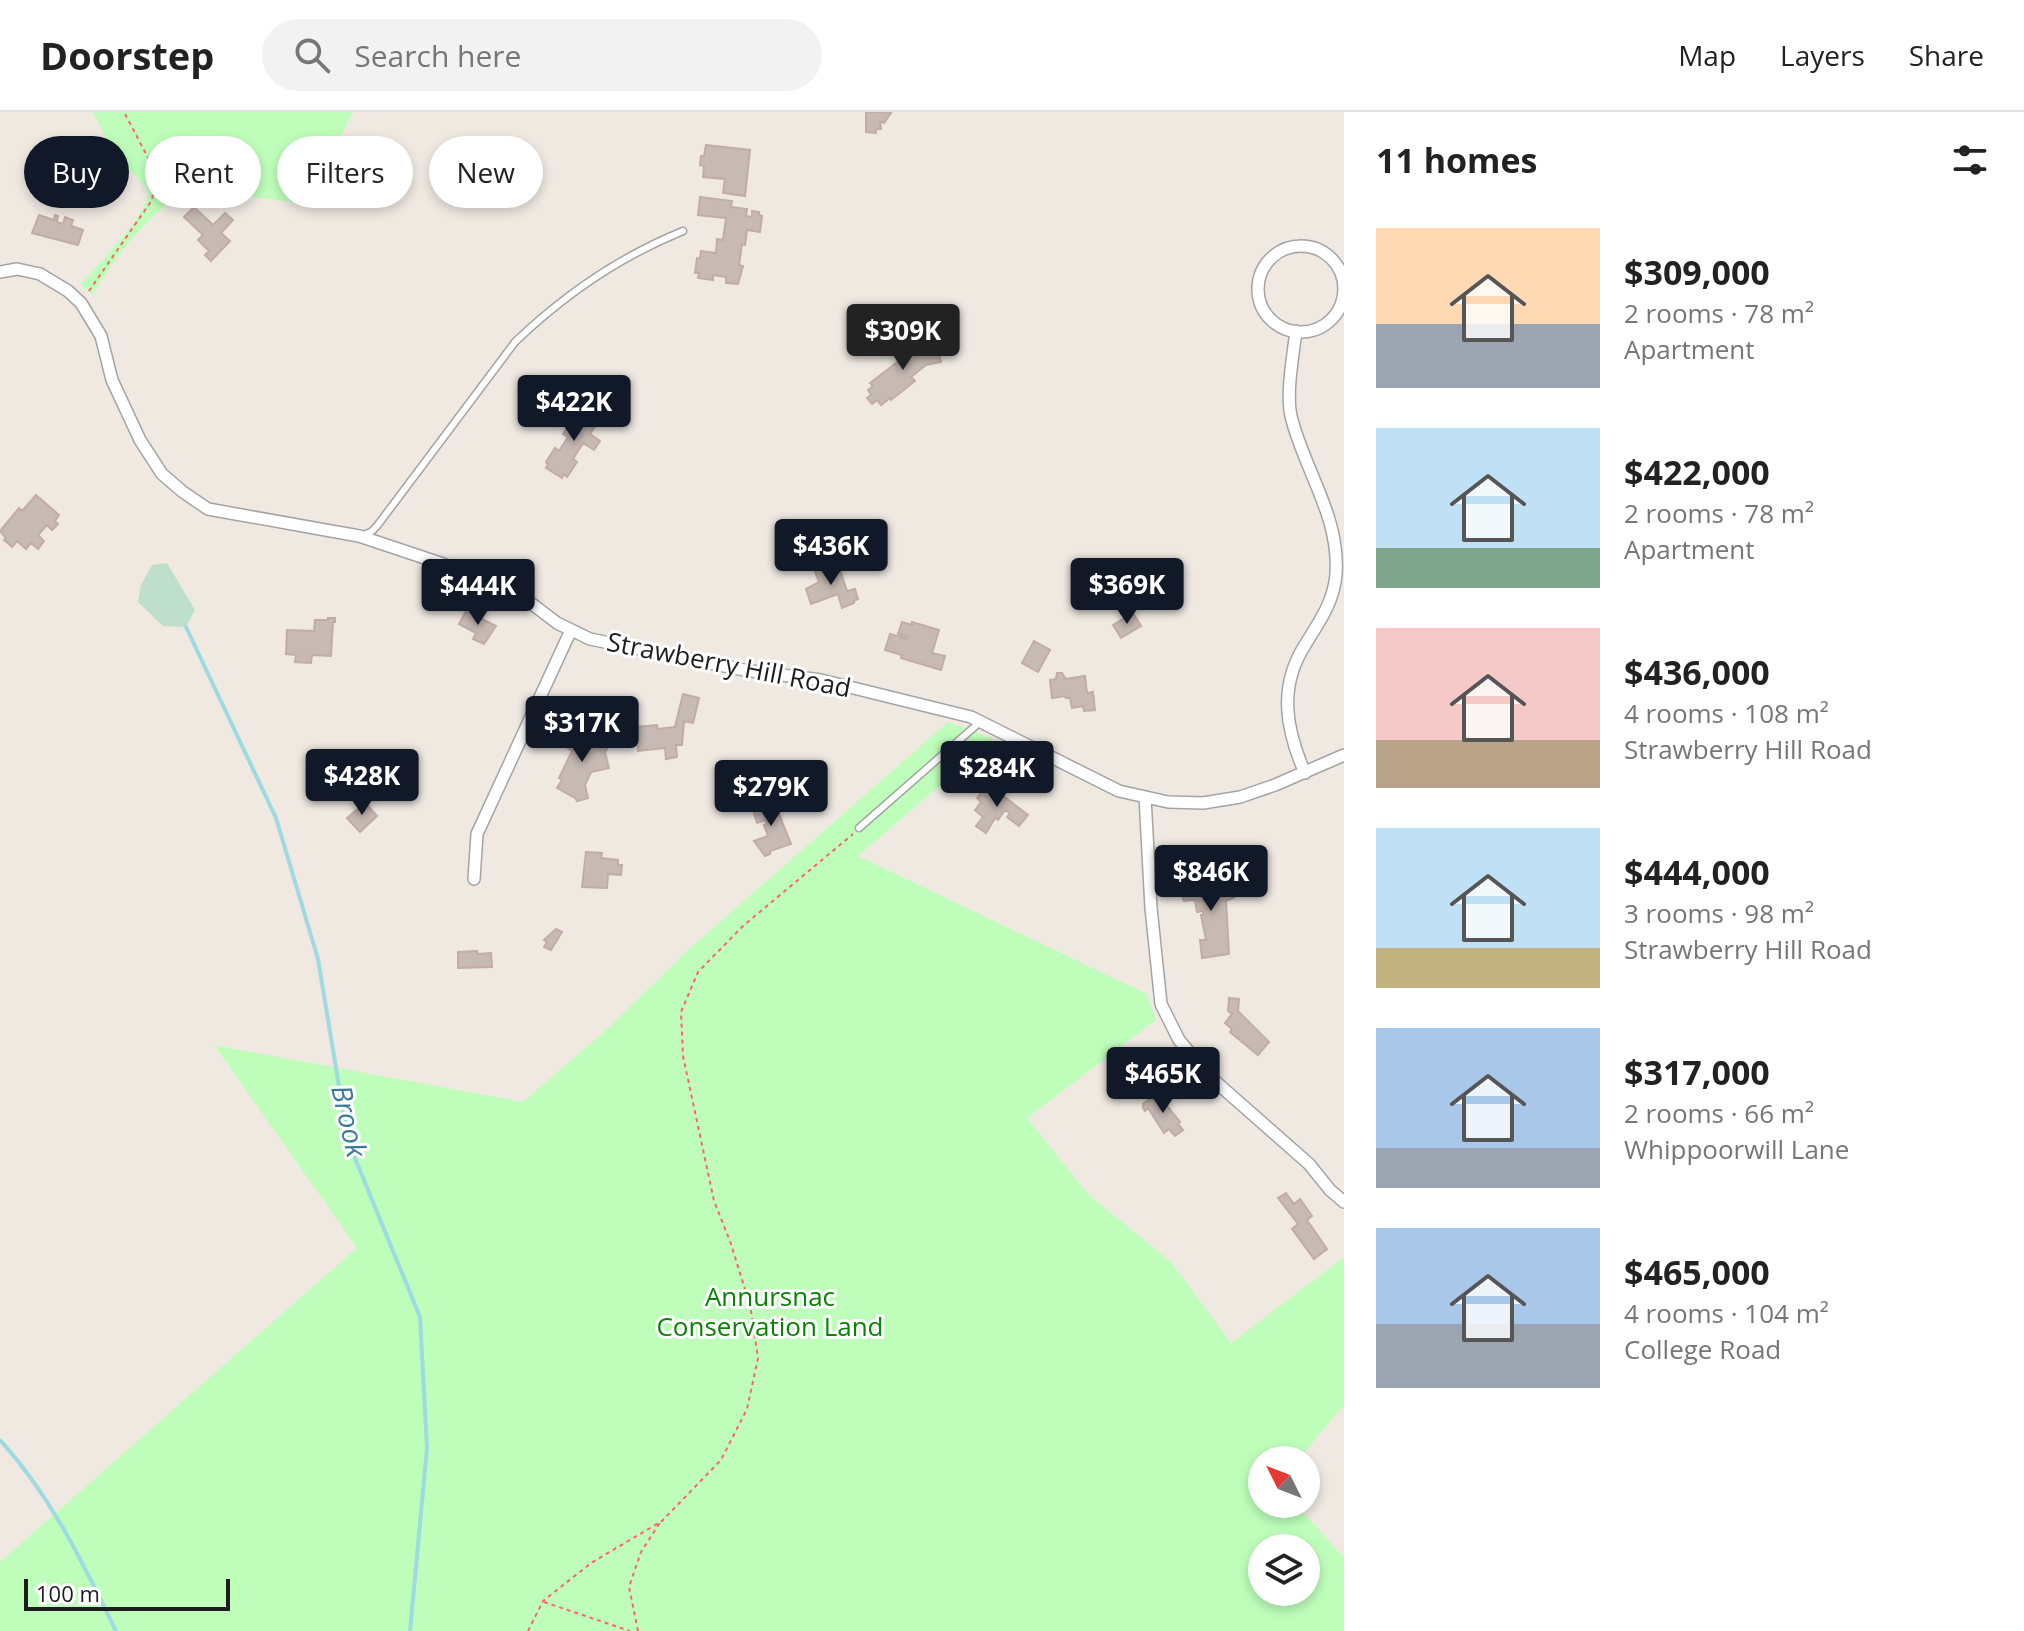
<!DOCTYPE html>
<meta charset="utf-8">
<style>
body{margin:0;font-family:"Open Sans",sans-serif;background:#f2f2f2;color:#222;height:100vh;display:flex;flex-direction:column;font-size:30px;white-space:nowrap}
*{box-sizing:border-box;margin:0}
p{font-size:26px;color:#767676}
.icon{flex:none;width:44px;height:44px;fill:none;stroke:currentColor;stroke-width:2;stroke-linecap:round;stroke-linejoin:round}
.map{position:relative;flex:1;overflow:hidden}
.sheet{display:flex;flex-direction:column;background:#fff;width:680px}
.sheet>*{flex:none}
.guide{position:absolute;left:24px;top:24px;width:760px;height:72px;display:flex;gap:16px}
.needle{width:52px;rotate:312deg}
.fabs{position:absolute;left:1248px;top:1334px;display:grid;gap:16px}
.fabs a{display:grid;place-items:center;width:72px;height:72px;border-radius:50%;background:#fff;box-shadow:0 4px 12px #0003;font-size:40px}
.scale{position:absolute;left:24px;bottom:20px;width:206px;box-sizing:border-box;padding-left:8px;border:4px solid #1d1d1d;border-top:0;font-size:22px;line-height:28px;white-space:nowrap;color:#1d1d1d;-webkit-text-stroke:6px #fff;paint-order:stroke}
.price{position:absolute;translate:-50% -68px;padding:0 18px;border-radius:8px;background:#111827;color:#fff;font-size:26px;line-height:52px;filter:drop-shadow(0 2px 4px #0008)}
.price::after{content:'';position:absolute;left:50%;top:48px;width:24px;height:18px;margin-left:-12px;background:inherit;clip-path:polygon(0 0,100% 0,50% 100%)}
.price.on{background:#222;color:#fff}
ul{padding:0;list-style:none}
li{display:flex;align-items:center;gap:24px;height:200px;padding:0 32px}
li span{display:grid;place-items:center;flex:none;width:224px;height:160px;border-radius:0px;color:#555}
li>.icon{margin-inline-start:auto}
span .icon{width:96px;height:96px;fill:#fffc;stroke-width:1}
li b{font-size:34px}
h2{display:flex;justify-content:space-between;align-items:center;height:96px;padding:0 32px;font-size:34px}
.tag{padding:0 28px;border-radius:36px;background:#fff;box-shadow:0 4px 12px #0003;font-size:28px;line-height:72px}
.tag.on{background:#111827;color:#fff}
header{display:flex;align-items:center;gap:48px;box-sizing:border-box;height:112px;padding:0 40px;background:#fff;border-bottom:2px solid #e0e0e0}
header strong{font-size:38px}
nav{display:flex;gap:44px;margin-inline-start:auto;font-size:28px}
.search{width:560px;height:72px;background:#f2f2f2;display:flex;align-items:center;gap:20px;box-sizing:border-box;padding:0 28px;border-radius:44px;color:#767676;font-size:30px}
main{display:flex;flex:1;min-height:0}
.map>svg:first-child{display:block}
.wetland{fill:#bddfcb}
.park{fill:#befeba;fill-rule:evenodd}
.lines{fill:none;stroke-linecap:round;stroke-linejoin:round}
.stream{stroke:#9edae1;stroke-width:4}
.building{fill:#c7bab5;stroke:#c2aca3;stroke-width:2}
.lane-casing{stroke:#a4a4a4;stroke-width:9}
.street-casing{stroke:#a4a4a4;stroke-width:14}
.path{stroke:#ff6368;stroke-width:2;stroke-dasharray:4 4;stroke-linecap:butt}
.lane{stroke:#fff;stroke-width:6}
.street{stroke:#fff;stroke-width:11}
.labels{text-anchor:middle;stroke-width:6;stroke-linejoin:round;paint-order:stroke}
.street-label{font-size:26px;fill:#1d1d1d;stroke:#fff}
.park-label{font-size:26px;fill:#098303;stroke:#fff}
.water-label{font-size:28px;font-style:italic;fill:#3b789c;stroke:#fff}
</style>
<header>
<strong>Doorstep</strong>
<div class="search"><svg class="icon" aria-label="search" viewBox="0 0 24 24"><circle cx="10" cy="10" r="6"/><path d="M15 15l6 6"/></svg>Search here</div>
<nav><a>Map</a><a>Layers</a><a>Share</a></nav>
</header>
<main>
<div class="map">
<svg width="1344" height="1519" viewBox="0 0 1344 1519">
<rect width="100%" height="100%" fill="#efe9e2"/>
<path class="wetland" d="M167,451L195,498L186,515L163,514L138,490L141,473L152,453Z"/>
<path class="park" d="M93,0H353L306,92L186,76C148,105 116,141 93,183L81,172C96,154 151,100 148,79L109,32Z
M948,610L994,627L858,744L1147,882L1156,908L1027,1006L1088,1082L1171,1150L1231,1231L1344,1145V1293L1298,1348H1262V1392H1296L1344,1446V1519H0V1450L357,1136L214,933L523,990L605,919L688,838ZM1262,1436H1306V1480H1262Z"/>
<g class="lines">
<path class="stream" d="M186,515L276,706L318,847L348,1029L420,1205L427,1336L410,1519
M0,1328C51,1384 83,1451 116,1519"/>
</g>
<path class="building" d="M866,0H889L891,1L884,11L880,9L881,17H876V21L866,20Z
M706,33L750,38L745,84L723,81L725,67L703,65L704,54L700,53L701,44H704Z
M700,85L732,89L731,95L747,97L746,104L752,105V99L759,100V103L762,104L760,120L747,118L745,133L742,132L739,153L743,154L738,172L726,171V165L713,163V168L698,166L699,161H695L697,146L700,147L701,139L716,141L717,127L723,128L726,106L698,103Z
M194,95L213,113L225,101L233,108L221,121L230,129L211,149L205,143L209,139L198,128L203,123L184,105Z
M39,103L54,108L55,103L58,104L57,110L63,112L65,105L73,108L71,114L83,118L78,133L32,121Z
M935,228L941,250L926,253L911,265L915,269L891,288L890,286L881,293L877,288L872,292L867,286L871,283L868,278L873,274L870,271L900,248L896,243L909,233L917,244L922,240L920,232Z
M588,295L602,304L590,322L600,329L594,338L583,331L573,347L577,350L567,365L564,362L562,366L546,356L548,352L546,350L555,336L559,339L568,325L563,322L574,306L579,309Z
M36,383L59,403L55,409L58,412L52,418L47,413L38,423L44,429L38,437L31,431L26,437L17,429L12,435L4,428L6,426L0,419L19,396L22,399Z
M827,452L829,456L838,452L847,479L855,477L858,487L854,489V491L842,496L838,482L811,492L806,477L819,470L814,457Z
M466,499L496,514L484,532L473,527L476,521L459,512Z
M1133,501L1141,514L1121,526L1113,513Z
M328,506H335V510H333L331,544L312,543L311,551L295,550L296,543L286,542L287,518L314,519L315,508H328Z
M902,510L912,513V510L939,518L932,541L945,544L941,558L901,546L902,543L885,538L890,522L907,527L908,525L898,522Z
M1034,529L1050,538L1038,560L1022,551Z
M1057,561H1062L1066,567L1085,564L1087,581L1093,580L1095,598L1084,599L1083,594L1072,596L1070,586H1066L1065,584L1052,586L1050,568L1056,567Z
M683,582L699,586L693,611L684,609L682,633H676L677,645L666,647L665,636L638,639L636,615L657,613L658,617L675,615Z
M572,619L589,630L594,621L610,632L605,640L609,656L591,660L585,673L588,686L577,689L575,686L557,676L562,668L559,666L572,639L562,633Z
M988,672L1028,703L1019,714L1007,705L1010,701L1005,698L998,708L995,706L986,721L976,714L983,705L975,698L981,690L977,686Z
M773,687L791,732L770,739V742L765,744L754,729L768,724L764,713L767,712L765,708L757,711L752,694Z
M365,691L377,704L360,720L347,706Z
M586,740L602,741L601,746L618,748V753H622L621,763L608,762L607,776L582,775Z
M1196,764L1197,769L1204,768L1205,773L1228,770L1235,775V785L1226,789L1229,842L1202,846L1200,828H1206L1201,803H1203V799L1197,800L1195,788L1184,789L1181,781L1186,774L1185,766Z
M556,817L562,820L551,838L544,835L547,830L544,828Z
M477,839L478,842L491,841L492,855L458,856V840Z
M1229,886L1239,887L1238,899L1269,930L1258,943L1230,920L1232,917L1225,911L1232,902L1228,899Z
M1157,981L1180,1010L1178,1012L1183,1018L1175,1024L1169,1017L1164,1021L1148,996L1145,999L1143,996V992Z
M1286,1081L1294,1092L1300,1087L1312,1104L1307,1108L1327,1137L1314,1147L1292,1117L1298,1112L1278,1086Z"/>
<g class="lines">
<g class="lane-casing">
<path id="lane" d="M363,423L371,420L377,414L515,230C564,183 619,145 683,119
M859,716L980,610"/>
</g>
<g class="street-casing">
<path id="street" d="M1258 177a43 43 0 1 1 86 0a43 43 0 1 1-86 0Z
M0,160L17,157L40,162L68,179L81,191L101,224L112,268L140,328L162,362L183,380L208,397L359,424L443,452L523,485L557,511L590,527L744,558L821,568L971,605L1119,679L1168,690L1203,691L1240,685L1275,673L1344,643
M1296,219C1293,244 1286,281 1291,304C1304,358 1340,404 1336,462C1334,490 1319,510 1305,533C1278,575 1286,618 1305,661
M1145,685L1151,796L1161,892L1179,928L1209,964L1309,1052L1330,1078L1344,1090
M474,767L477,722L571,518"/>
</g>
<path class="path" d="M89,179L152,88L155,69L154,57L124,0
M544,1490L630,1519
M528,1519L543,1489L591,1451L662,1409L721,1348L747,1297L758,1246L750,1193L730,1129L714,1089L683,944L681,900L698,860L743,814L853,722
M638,1519L629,1475L641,1440L661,1409"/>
<use href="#lane" class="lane"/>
<use href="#street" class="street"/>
</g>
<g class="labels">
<g class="street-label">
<text transform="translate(729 553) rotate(11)" y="9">Strawberry Hill Road</text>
</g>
<g class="park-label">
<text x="770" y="1194">Annursnac<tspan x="770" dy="30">Conservation Land</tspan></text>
</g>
<g class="water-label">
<text transform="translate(349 1009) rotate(77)" y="10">Brook</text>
</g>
</g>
</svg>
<div class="fabs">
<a><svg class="needle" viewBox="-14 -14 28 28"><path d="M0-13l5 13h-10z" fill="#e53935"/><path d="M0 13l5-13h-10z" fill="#767676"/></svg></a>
<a><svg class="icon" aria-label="layers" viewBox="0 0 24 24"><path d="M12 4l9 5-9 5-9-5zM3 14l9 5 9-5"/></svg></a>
</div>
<div class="scale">100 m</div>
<b class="price on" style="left:903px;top:260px">$309K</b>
<b class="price" style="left:574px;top:331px">$422K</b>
<b class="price" style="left:831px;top:475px">$436K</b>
<b class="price" style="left:1127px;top:514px">$369K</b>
<b class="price" style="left:478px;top:515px">$444K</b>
<b class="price" style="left:582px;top:652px">$317K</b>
<b class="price" style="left:997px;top:697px">$284K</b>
<b class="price" style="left:362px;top:705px">$428K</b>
<b class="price" style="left:771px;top:716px">$279K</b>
<b class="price" style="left:1211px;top:801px">$846K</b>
<b class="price" style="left:1163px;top:1003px">$465K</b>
<div class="guide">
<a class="tag on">Buy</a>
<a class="tag">Rent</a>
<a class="tag">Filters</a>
<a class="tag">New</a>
</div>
</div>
<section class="sheet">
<h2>11 homes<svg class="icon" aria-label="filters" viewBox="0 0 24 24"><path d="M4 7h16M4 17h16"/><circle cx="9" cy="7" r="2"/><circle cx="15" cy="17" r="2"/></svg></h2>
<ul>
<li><span style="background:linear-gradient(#ffd9b3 60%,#9aa5b1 0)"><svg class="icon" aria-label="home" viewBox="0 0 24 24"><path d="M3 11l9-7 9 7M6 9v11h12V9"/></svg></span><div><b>$309,000</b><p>2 rooms · 78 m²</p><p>Apartment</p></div></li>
<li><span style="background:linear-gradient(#bfe0f5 75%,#7fa58c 0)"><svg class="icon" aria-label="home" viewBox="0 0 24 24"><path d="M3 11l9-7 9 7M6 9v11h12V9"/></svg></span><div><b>$422,000</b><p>2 rooms · 78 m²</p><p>Apartment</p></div></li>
<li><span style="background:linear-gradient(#f6c9c9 70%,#b9a48a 0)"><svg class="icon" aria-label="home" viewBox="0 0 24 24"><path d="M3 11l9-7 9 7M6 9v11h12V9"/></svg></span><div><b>$436,000</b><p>4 rooms · 108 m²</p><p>Strawberry Hill Road</p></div></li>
<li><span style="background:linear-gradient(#bfe0f5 75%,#c2b280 0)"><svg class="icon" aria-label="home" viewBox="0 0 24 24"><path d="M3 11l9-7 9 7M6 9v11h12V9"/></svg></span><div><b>$444,000</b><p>3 rooms · 98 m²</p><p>Strawberry Hill Road</p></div></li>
<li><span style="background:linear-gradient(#a9c7e8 75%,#9aa5b1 0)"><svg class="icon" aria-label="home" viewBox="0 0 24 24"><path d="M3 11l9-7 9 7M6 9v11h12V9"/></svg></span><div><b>$317,000</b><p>2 rooms · 66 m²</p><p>Whippoorwill Lane</p></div></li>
<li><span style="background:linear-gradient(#a9c7e8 60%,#9aa5b1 0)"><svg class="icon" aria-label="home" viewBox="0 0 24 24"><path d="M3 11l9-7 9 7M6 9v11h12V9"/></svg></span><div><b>$465,000</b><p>4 rooms · 104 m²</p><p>College Road</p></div></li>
</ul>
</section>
</main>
